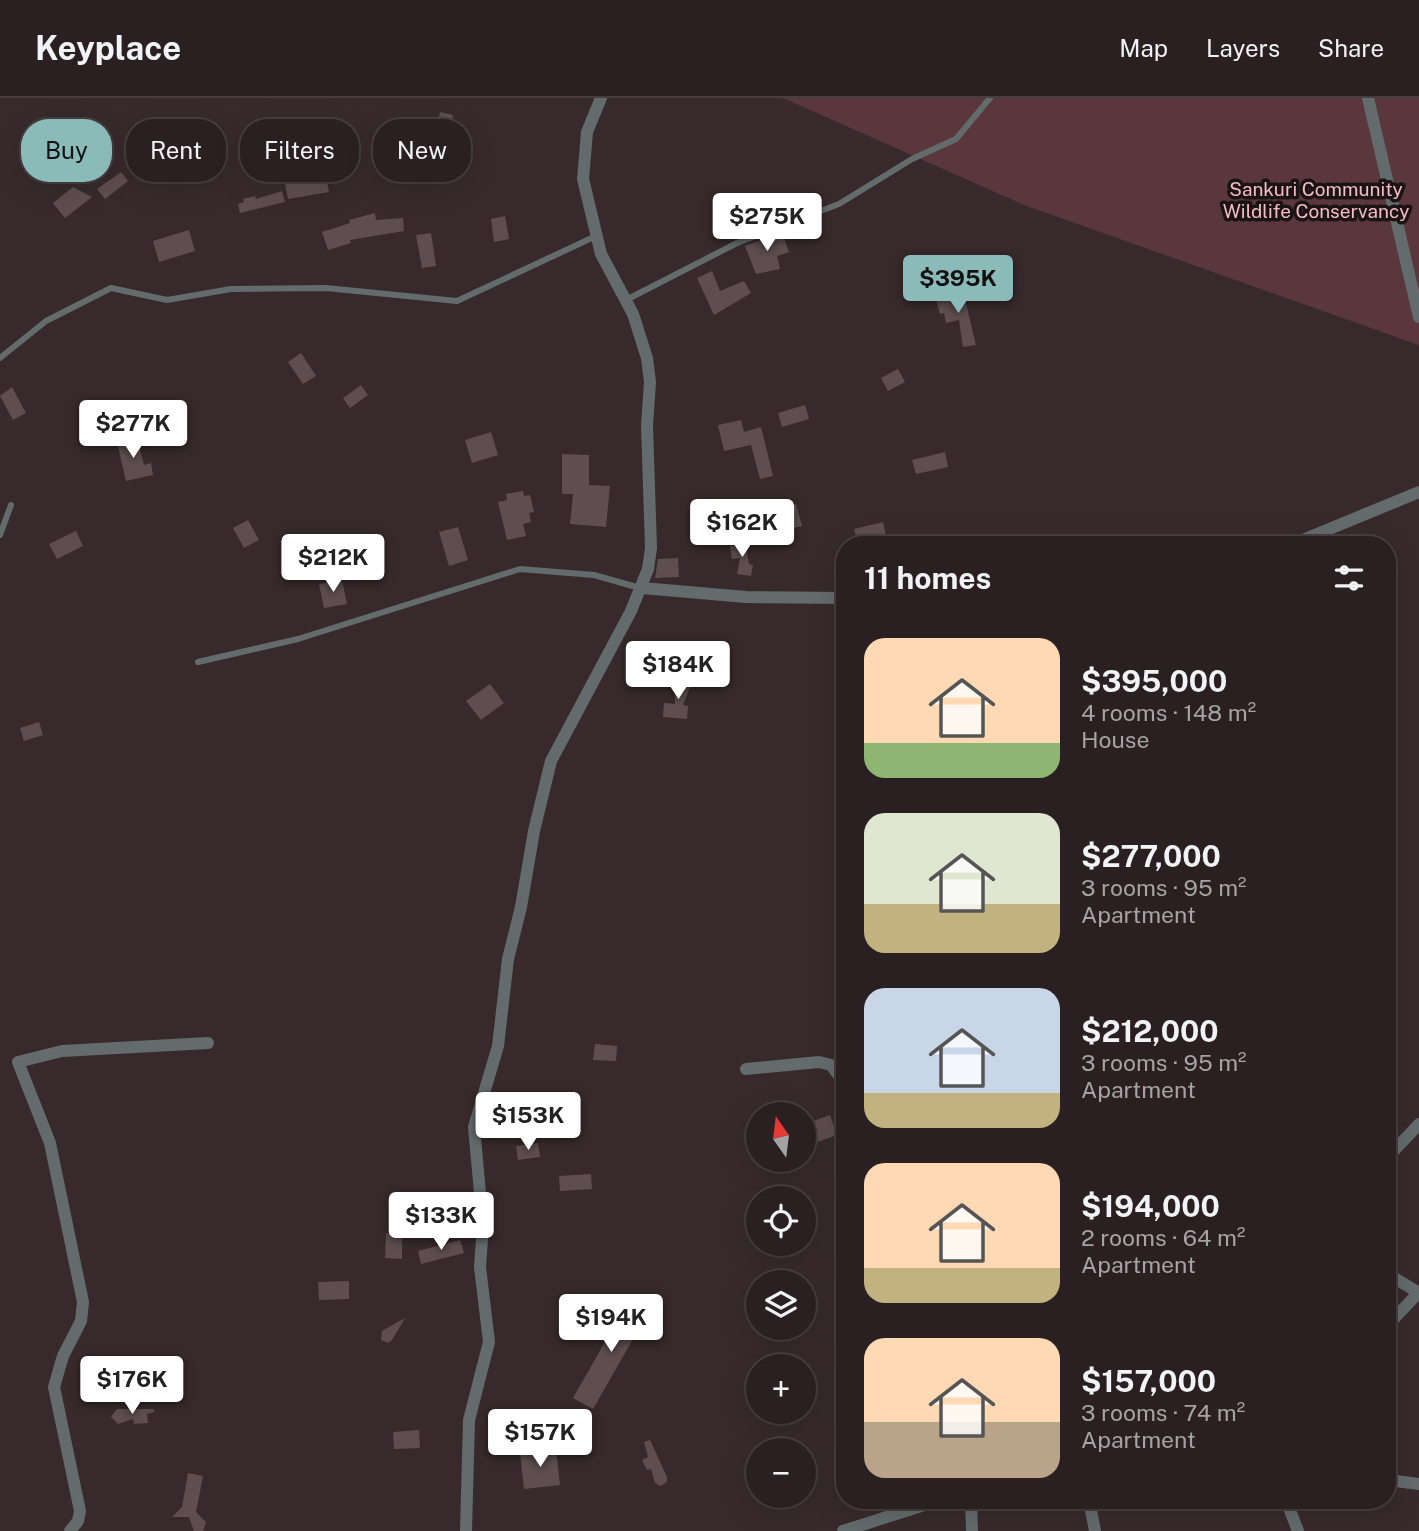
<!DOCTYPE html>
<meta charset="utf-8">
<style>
body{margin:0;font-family:"Public Sans",sans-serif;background:#32282a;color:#f1f3f6;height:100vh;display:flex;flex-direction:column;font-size:26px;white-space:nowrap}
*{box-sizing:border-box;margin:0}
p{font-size:23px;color:#a5a3a5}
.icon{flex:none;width:38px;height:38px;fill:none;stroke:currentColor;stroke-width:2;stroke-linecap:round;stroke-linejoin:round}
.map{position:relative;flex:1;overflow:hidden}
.drawer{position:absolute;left:836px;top:438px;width:560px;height:973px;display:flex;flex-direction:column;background:#2a2021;border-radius:28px;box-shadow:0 7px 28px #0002,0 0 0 2px #463e3f}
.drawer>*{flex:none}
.top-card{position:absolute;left:21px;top:21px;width:665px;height:63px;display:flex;gap:14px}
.needle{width:46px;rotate:346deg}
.controls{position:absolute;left:746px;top:1004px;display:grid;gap:14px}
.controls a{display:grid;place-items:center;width:70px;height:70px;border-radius:50%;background:#2a2021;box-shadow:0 7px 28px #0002,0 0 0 2px #463e3f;font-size:35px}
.price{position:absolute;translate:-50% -60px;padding:0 16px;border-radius:7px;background:#fff;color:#222;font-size:23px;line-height:46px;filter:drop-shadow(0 2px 4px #0008)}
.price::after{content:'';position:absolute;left:50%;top:42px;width:21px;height:16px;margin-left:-10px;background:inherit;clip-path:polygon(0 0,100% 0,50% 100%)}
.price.on{background:#8bbbb9;color:#111}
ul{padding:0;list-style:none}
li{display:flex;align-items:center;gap:21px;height:175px;padding:0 28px}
li span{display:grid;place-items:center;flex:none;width:196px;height:140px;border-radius:21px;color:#555}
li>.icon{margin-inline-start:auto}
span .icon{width:84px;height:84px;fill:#fffc;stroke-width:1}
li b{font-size:30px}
h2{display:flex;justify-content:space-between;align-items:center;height:84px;padding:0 28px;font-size:30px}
.pill{padding:0 24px;border-radius:28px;background:#2a2021;box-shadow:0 7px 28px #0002,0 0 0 2px #463e3f;font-size:24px;line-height:63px}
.pill.on{background:#8bbbb9;color:#111}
header{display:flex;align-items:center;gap:42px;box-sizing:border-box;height:98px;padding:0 35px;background:#2a2021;border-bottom:2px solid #463e3f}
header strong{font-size:33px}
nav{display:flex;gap:38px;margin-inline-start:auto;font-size:24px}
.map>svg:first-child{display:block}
.green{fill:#5a373d}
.building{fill:#5e4e50}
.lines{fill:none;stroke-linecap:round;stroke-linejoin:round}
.lane{stroke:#636b6c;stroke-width:6}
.street{stroke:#636b6c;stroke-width:12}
.labels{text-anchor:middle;stroke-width:7;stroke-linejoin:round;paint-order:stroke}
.park-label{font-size:19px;fill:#f7bcc5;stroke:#1b1415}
</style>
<header>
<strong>Keyplace</strong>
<nav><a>Map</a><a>Layers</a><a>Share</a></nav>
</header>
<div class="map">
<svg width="1419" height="1433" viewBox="0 0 1419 1433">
<rect width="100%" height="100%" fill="#382a2c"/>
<path class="green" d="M783,0H1419V247L1024,107Z"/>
<path class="building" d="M440,14L453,17L449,37L459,56L448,62L435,39Z
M413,21L421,44L423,66L408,68L402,25Z
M324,68L329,94L288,101L283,76Z
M121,74L128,83L105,101L97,91Z
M73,89L92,99L65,120L53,105Z
M282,93L285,104L240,115L238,106L244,104L243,101L255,98L256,101Z
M375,115L376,122L403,120L404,133L350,142L351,145L328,152L322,134L350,125L349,122Z
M505,118L509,141L494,144L491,121Z
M189,132L195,153L159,164L153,143Z
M782,134L789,154L777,158L780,171L756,176L745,148Z
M431,135L436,168L422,170L416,137Z
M712,173L720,193L744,183L751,195L714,217L697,180Z
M963,193L976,247L963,249L959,222L946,225L944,215L940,216L936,201Z
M301,255L316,278L303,286L288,264Z
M898,271L905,284L888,293L881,280Z
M361,287L368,297L350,310L343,300Z
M12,289L26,315L13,322L0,298Z
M805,307L809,321L782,329L778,315Z
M741,322L744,334L761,329L773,378L760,381L751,347L724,353L718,327Z
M491,334L498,357L472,365L465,342Z
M137,339L144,367L151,365L153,377L126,383L117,344Z
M945,354L948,369L916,376L912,362Z
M562,356L589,357V387L610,388L606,429L570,426L573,396H562Z
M523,393L524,398L530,397L534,414L529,415L531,424L523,426L526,438L507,442L498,404L507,402L506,396Z
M796,406L802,428L768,437L762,416Z
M248,422L259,442L244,450L233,430Z
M883,424L888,446H858L854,431Z
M458,429L468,462L449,468L439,434Z
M76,433L83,448L57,461L49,446Z
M742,442H745L749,466L753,467L751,478L737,476L740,460L732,461L730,448L742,446Z
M678,460L679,479L655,480L658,461Z
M342,482L347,506L324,510L319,486Z
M681,580L689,582L691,587L683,607L688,608L687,621L663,619L664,605L675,606V585Z
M490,586L504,605L481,622L466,603Z
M39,624L43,637L24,643L20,630Z
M595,946L617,948L616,963L593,962Z
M830,1017L837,1037L812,1046L805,1026Z
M538,1045L540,1059L518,1062L516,1048Z
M591,1076L592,1091L560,1093L559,1078Z
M386,1135H402V1161L385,1160Z
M460,1142L464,1155L421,1166L418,1153Z
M349,1183V1201L319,1202L318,1184Z
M629,1202L649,1213L593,1311L573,1300Z
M405,1220L392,1242L388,1245L381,1242L382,1233Z
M117,1311H154V1314L147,1316L148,1325L134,1326L133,1321L118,1326L111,1319Z
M419,1332L420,1350L394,1351L393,1334Z
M650,1342L667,1379V1384L661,1388L655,1385L651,1371L647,1372L642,1362L648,1359L644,1344Z
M556,1351L560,1387L524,1391L520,1355Z
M188,1375L203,1378L196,1414L206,1424L203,1433H194L189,1419H172L182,1409Z"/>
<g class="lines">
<path class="lane" d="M626,202L737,145L839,106L912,61L956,41L990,0
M0,260L46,223L111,190L167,202L231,191L326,190L457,203L596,138
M0,437L11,407
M198,564L298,541L520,471L594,477L640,490"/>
<path class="street" d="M1368,0L1419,219
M1293,446L1419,394
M642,490L746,499L845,500
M746,971L819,964L831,967L845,986
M1388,1059L1419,1026
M1388,1176L1419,1195
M1388,1227L1419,1194
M1388,1382L1419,1386
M971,1402L972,1433
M1089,1402L1095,1433
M1286,1402L1298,1433
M70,1433L78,1423L80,1413L54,1289L63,1258L81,1223L83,1204L50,1045L18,964L62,953L208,945
M466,1433L469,1322L489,1244L480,1169L483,1128L474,1029L498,948L508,861L521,809L534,733L551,663L631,513L648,471L651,450L647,328L650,284L647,260L633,216L601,156L583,81L587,34L601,0
M843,1433L940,1402"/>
</g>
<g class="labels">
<g class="park-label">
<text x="1316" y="98">Sankuri Community<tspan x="1316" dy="22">Wildlife Conservancy</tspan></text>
</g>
</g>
</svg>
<div class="controls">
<a><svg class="needle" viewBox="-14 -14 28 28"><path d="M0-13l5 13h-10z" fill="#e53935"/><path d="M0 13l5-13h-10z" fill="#a5a3a5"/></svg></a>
<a><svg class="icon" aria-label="locate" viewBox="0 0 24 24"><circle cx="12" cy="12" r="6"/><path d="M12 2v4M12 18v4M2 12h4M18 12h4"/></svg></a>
<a><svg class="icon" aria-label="layers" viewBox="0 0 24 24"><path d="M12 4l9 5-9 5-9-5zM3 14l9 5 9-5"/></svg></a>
<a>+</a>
<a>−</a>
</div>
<b class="price" style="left:767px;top:155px">$275K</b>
<b class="price on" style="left:958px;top:217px">$395K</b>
<b class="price" style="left:133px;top:362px">$277K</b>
<b class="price" style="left:742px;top:461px">$162K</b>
<b class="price" style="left:333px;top:496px">$212K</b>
<b class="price" style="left:678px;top:603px">$184K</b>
<b class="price" style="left:528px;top:1054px">$153K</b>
<b class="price" style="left:441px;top:1154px">$133K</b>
<b class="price" style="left:611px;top:1256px">$194K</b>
<b class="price" style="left:132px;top:1318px">$176K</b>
<b class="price" style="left:540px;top:1371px">$157K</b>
<div class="top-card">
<a class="pill on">Buy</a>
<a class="pill">Rent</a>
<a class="pill">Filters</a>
<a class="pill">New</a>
</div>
<section class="drawer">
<h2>11 homes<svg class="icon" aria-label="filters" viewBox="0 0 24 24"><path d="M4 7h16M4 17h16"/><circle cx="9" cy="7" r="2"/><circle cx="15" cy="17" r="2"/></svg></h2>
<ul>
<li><span style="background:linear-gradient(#ffd9b3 75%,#8fb573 0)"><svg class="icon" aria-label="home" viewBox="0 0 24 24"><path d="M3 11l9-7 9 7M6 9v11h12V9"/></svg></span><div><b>$395,000</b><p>4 rooms · 148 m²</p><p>House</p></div></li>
<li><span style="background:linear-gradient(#dfe7d0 65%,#c2b280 0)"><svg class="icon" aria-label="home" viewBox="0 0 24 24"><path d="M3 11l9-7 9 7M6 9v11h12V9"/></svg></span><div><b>$277,000</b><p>3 rooms · 95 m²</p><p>Apartment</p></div></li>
<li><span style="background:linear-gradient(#c9d6e8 75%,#c2b280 0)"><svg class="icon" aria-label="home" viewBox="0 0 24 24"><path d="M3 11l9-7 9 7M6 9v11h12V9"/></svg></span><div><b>$212,000</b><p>3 rooms · 95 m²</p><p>Apartment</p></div></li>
<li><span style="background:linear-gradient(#ffd9b3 75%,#c2b280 0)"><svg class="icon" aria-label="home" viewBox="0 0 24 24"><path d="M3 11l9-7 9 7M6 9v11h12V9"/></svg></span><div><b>$194,000</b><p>2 rooms · 64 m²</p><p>Apartment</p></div></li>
<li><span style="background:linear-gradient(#ffd9b3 60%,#b9a48a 0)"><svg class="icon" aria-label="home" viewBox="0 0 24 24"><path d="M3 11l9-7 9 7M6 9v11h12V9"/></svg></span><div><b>$157,000</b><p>3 rooms · 74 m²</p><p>Apartment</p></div></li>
</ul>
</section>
</div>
